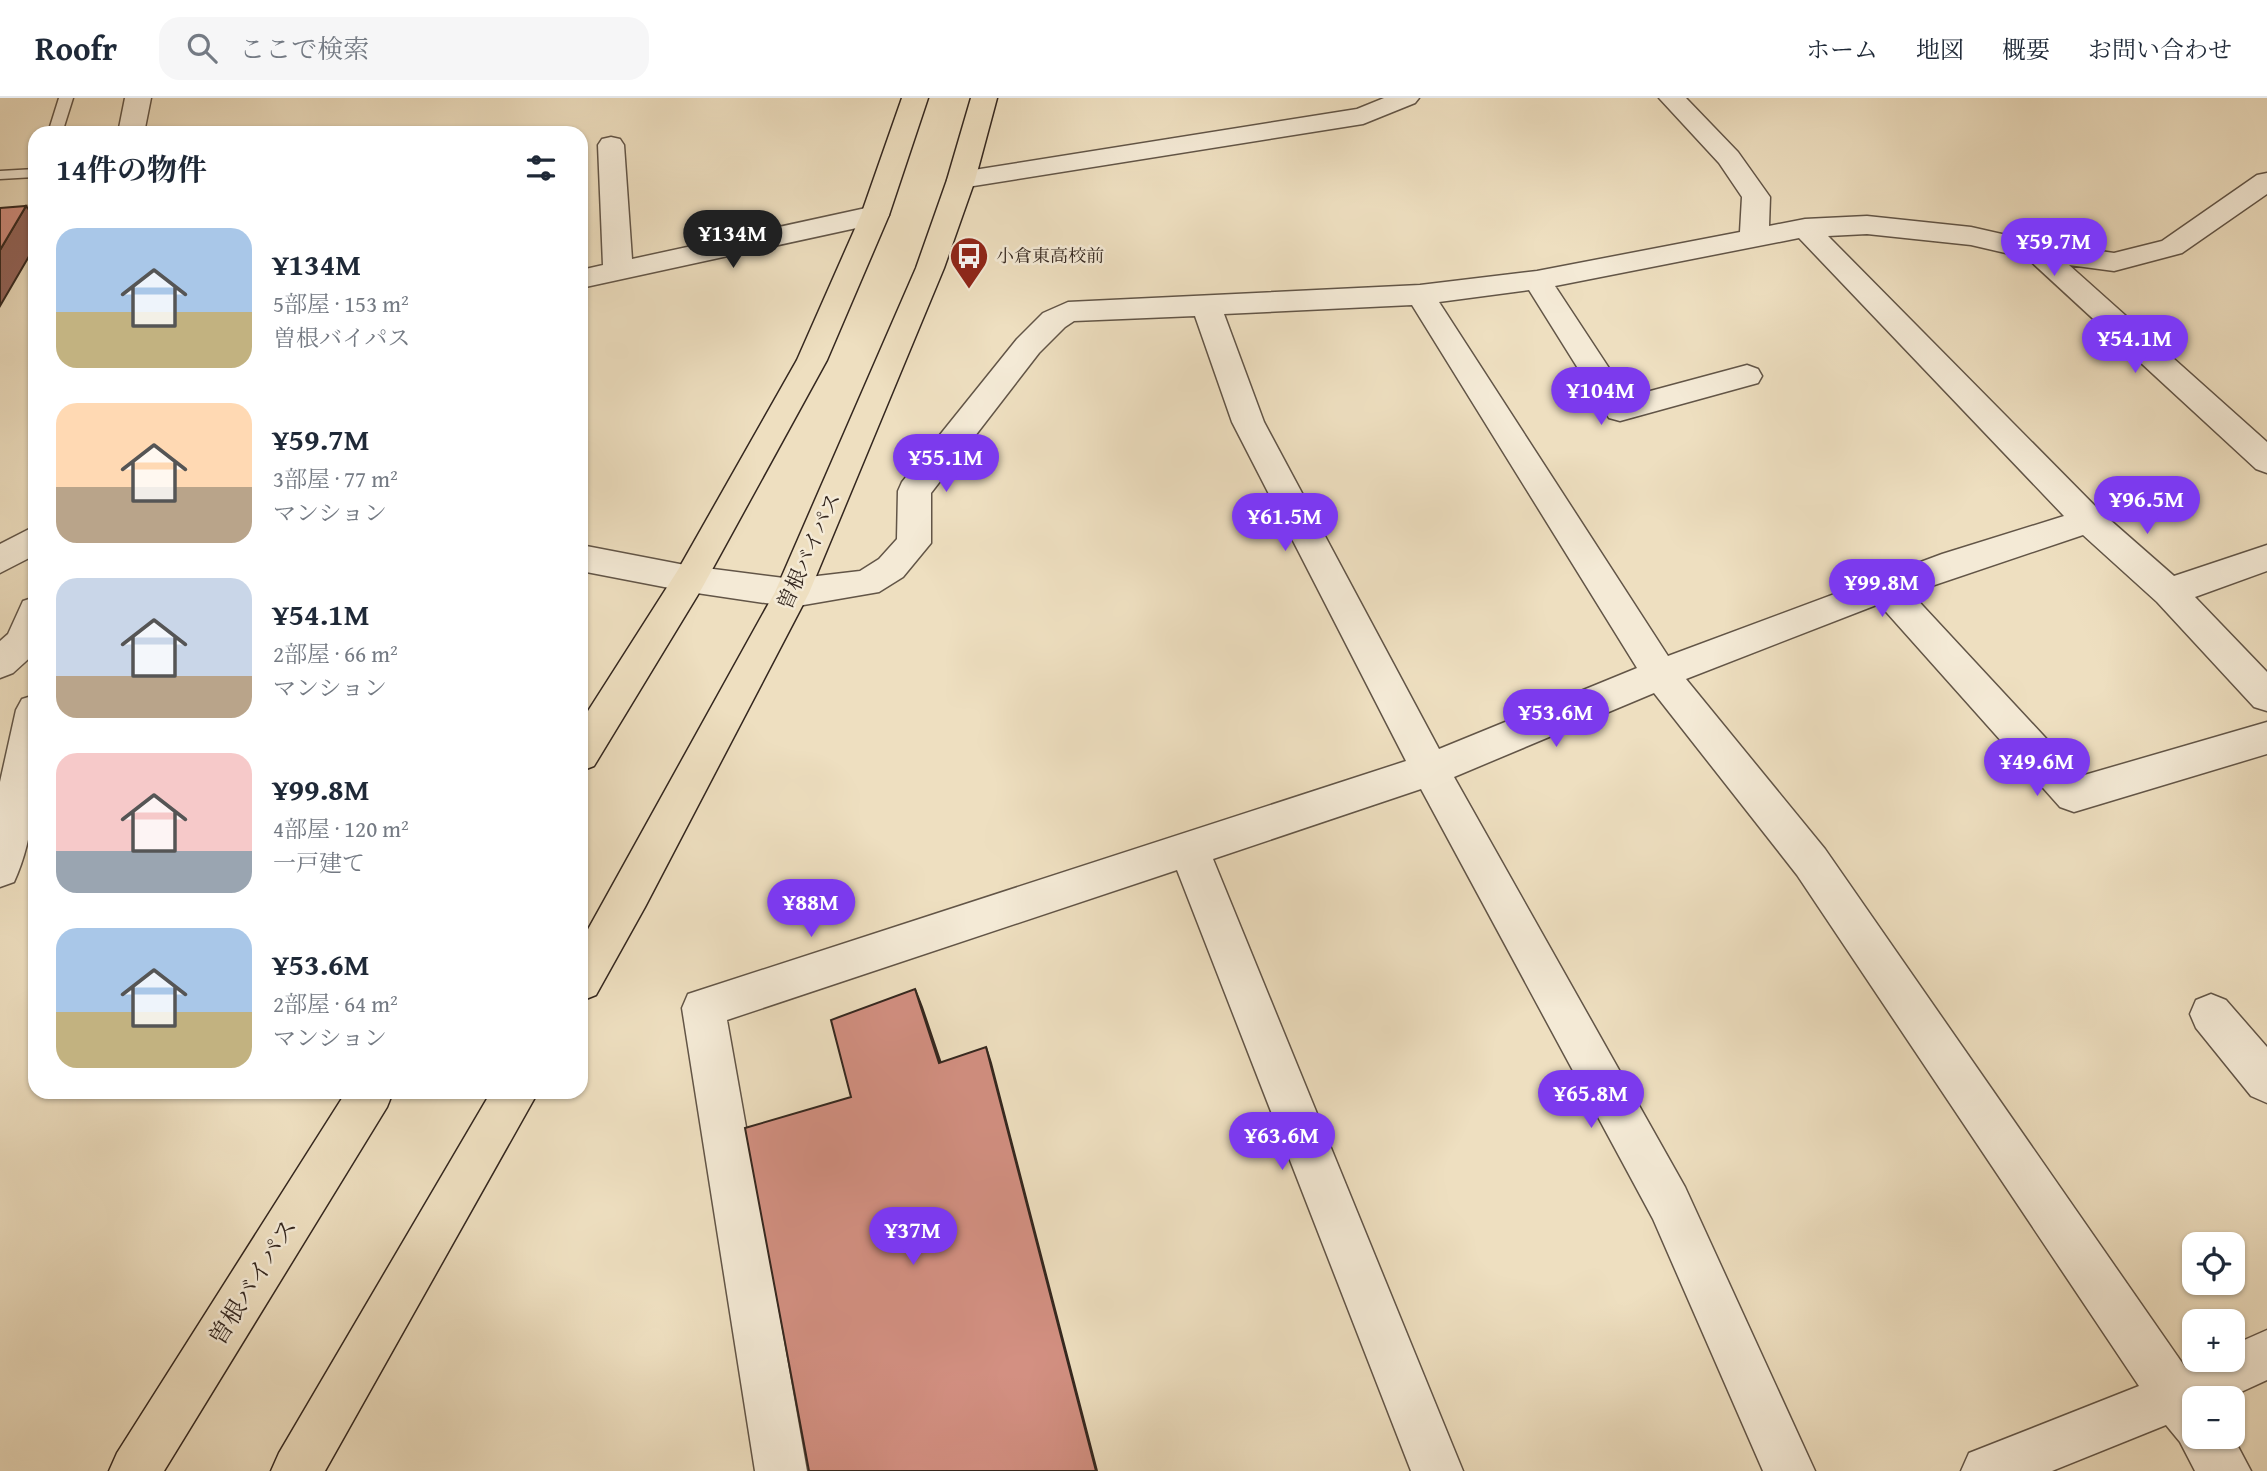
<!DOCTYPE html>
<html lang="ja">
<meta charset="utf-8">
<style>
body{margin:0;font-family:"Gentium Book Plus","Noto Serif JP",serif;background:#f6f6f7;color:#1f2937;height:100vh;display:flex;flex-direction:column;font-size:26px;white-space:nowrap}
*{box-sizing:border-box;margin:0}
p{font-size:23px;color:#747a83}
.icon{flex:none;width:38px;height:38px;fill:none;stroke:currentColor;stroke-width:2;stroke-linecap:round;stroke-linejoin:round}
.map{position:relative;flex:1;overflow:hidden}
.panel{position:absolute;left:28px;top:28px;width:560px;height:973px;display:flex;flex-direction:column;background:#fff;border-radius:21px;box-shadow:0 2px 5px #0004}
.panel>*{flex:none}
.tools{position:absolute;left:2182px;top:1134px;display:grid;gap:14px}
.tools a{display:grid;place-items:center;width:63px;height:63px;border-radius:14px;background:#fff;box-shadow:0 2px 5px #0004;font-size:35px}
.price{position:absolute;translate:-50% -60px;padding:0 16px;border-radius:24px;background:#7c3aed;color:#fff;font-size:23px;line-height:46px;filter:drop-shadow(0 2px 4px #0008)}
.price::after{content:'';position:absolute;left:50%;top:42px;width:21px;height:16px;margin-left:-10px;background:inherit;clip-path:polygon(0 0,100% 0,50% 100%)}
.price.on{background:#222;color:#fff}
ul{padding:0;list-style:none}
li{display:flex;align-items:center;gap:21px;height:175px;padding:0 28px}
li span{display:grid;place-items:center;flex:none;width:196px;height:140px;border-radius:21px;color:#555}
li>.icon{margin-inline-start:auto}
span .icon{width:84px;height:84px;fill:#fffc;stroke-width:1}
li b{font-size:30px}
h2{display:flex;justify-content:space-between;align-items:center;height:84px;padding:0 28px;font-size:30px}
header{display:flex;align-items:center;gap:42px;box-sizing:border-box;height:98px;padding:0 35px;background:#fff;border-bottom:2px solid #e0e1e3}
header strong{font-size:33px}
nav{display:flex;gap:38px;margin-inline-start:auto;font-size:24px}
.search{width:490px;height:63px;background:#f6f6f7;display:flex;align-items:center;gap:18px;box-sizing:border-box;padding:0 24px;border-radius:21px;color:#747a83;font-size:26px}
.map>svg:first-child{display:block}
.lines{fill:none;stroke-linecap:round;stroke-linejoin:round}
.lane-casing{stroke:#625547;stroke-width:3}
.street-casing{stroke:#625547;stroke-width:3}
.highway-casing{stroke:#34271f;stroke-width:3}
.lane{fill:#f4ead6;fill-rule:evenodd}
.street{fill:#f4ead6;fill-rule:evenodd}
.highway{fill:#eedfc0;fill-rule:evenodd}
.shaded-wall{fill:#94655b;stroke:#34271f;stroke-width:2}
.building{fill:#d39082;stroke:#34271f;stroke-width:2}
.labels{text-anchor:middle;stroke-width:5;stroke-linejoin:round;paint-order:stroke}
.far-poi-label{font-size:18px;fill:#34271f;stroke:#f4ead6;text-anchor:start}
.street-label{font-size:21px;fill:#34271f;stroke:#f4ead6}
.near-street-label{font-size:24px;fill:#34271f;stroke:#f4ead6}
</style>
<header>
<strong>Roofr</strong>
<div class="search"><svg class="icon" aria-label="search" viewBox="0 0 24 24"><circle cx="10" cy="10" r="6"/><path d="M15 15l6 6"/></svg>ここで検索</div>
<nav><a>ホーム</a><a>地図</a><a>概要</a><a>お問い合わせ</a></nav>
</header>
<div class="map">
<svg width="2267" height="1373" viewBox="0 0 2267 1373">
<rect width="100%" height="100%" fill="#eedfc0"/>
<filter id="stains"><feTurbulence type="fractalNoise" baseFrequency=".00286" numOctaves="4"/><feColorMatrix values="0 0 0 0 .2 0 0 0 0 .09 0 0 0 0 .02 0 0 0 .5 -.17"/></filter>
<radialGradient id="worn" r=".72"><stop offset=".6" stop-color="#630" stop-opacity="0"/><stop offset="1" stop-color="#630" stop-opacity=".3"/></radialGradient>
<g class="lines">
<g class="lane-casing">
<path id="lane" d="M59,0H73L62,35H48Z
M35,71V79L0,81V73Z"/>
</g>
<g class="street-casing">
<path id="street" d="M125,0H151L144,35H118Z
M1384,0H1419L1415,5L1363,26L961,90L951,88L947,82L951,76L961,74L1357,11Z
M1659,0H1686L1738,54L1770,99L1769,128L1805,121L1867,118L1971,129L2037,144L2114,155L2162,143L2257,77L2267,75V96L2182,155L2114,173L2069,167L2267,344V375L2256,371L2027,160L1971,147L1867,136L1828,138L2101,414L2174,478L2267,447V473L2195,499L2267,574V613L2254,609L2157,504L2083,437L1911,495L2081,678L2267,624V656L2074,714L2060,709L1879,506L1686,581L1825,751L2185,1269L2200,1262H2233V1247L2267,1232V1282L2228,1300H2194V1339H2233L2251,1373H2195L2180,1344L2166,1327L2052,1373H1961L1969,1355L2139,1288L1797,777L1654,595L1454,679L1685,1089L1815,1373H1763L1653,1121L1421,691L1213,761L1463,1373H1411L1177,772L727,922L807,1373H755L682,910L688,896L1406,663L1232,324L1195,218L1074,223L1065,229L1039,255L931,395V445L903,479L879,494L792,509L690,494L581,473V447L690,468L792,481L860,473L879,461L897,441L898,393L902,384L1017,241L1043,215L1068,204L1420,187L1537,173L1740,134L1742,99L1719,65ZM1799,140L2064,418L1942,456L1668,558L1439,204L1529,192L1609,320L1620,323L1758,285L1762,278L1758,271L1747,267L1628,299L1555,188ZM1412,207L1637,570L1439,651L1264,324L1224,216Z
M611,39L620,41L624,47L632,161L875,108L885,111L889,117L885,123L875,126L581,190V172L603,167L598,47L602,41Z
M35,428V457L0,475V446Z
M35,499V555L13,575L0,580V543L8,536L23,503Z
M35,597C35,658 41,726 14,784L0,789V684L16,612L22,601Z
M2211,896L2226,902L2267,949V1005L2251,998L2196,930L2190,916L2196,902Z"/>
</g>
<g class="highway-casing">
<path id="highway" d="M902,0H928L889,117L827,262L702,490L594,668L581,673V624L678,472L797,262L861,117Z
M971,0H997L975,82L944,170L809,495L645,809L596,897L581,903V844L775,494L916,170L947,82Z
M346,994H393L387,1009L164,1373H109L117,1355Z
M491,994H538L325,1373H271L279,1355Z"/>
</g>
<use href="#lane" class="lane"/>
<use href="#street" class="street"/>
<use href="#highway" class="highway"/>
</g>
<path class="shaded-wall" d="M26,108L35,119V148L0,208V152Z
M915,891L922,909L946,980L939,965Z
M986,949L991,965L1097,1373H1096Z"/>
<path class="building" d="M26,108L0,152V110Z
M915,891L939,965L986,949L1096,1373H809L745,1030L851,999L831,922Z"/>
<defs>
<g id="bus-pin" transform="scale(2.0125)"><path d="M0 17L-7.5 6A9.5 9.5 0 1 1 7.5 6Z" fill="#8f2418" stroke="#f4ead6"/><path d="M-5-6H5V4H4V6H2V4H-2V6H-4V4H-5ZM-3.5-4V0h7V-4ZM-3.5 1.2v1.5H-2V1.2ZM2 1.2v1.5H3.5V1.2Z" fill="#fff"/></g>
</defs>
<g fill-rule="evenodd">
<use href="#bus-pin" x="969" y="158"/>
</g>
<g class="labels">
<g class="far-poi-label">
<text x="996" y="164">小倉東高校前</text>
</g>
<g class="street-label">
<text transform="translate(809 453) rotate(-66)" y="7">曽根バイパス</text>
</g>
<g class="near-street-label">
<text transform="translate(253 1184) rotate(-58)" y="8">曽根バイパス</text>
</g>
</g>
<rect width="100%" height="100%" filter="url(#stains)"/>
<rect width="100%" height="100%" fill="url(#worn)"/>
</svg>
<div class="tools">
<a><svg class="icon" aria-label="locate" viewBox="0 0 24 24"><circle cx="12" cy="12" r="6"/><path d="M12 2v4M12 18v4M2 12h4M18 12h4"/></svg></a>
<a>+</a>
<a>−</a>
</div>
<b class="price on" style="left:733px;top:172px">¥134M</b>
<b class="price" style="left:2054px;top:180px">¥59.7M</b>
<b class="price" style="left:2135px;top:277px">¥54.1M</b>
<b class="price" style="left:1601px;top:329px">¥104M</b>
<b class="price" style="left:946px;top:396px">¥55.1M</b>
<b class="price" style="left:2147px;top:438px">¥96.5M</b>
<b class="price" style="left:1285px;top:455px">¥61.5M</b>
<b class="price" style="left:1882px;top:521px">¥99.8M</b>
<b class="price" style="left:1556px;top:651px">¥53.6M</b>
<b class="price" style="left:2037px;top:700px">¥49.6M</b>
<b class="price" style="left:811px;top:841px">¥88M</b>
<b class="price" style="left:1591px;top:1032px">¥65.8M</b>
<b class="price" style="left:1282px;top:1074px">¥63.6M</b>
<b class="price" style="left:913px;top:1169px">¥37M</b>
<section class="panel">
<h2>14件の物件<svg class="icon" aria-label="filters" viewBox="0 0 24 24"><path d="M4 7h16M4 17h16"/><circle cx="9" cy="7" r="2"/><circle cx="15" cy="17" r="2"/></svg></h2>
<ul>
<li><span style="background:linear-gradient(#a9c7e8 60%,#c2b280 0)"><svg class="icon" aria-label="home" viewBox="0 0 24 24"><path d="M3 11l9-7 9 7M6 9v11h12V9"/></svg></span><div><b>¥134M</b><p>5部屋 · 153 m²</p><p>曽根バイパス</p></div></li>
<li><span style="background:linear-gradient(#ffd9b3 60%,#b9a48a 0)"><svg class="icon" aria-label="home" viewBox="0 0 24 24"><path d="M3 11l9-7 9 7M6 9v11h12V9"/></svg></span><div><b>¥59.7M</b><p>3部屋 · 77 m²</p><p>マンション</p></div></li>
<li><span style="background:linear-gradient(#c9d6e8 70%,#b9a48a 0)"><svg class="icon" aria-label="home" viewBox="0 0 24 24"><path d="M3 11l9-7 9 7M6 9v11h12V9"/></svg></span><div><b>¥54.1M</b><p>2部屋 · 66 m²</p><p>マンション</p></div></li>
<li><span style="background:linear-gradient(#f6c9c9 70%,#9aa5b1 0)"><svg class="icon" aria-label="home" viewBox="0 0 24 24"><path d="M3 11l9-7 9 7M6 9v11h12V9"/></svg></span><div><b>¥99.8M</b><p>4部屋 · 120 m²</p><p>一戸建て</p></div></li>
<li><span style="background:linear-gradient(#a9c7e8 60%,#c2b280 0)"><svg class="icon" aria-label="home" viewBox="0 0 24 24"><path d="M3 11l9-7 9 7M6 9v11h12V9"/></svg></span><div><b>¥53.6M</b><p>2部屋 · 64 m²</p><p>マンション</p></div></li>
</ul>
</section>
</div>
